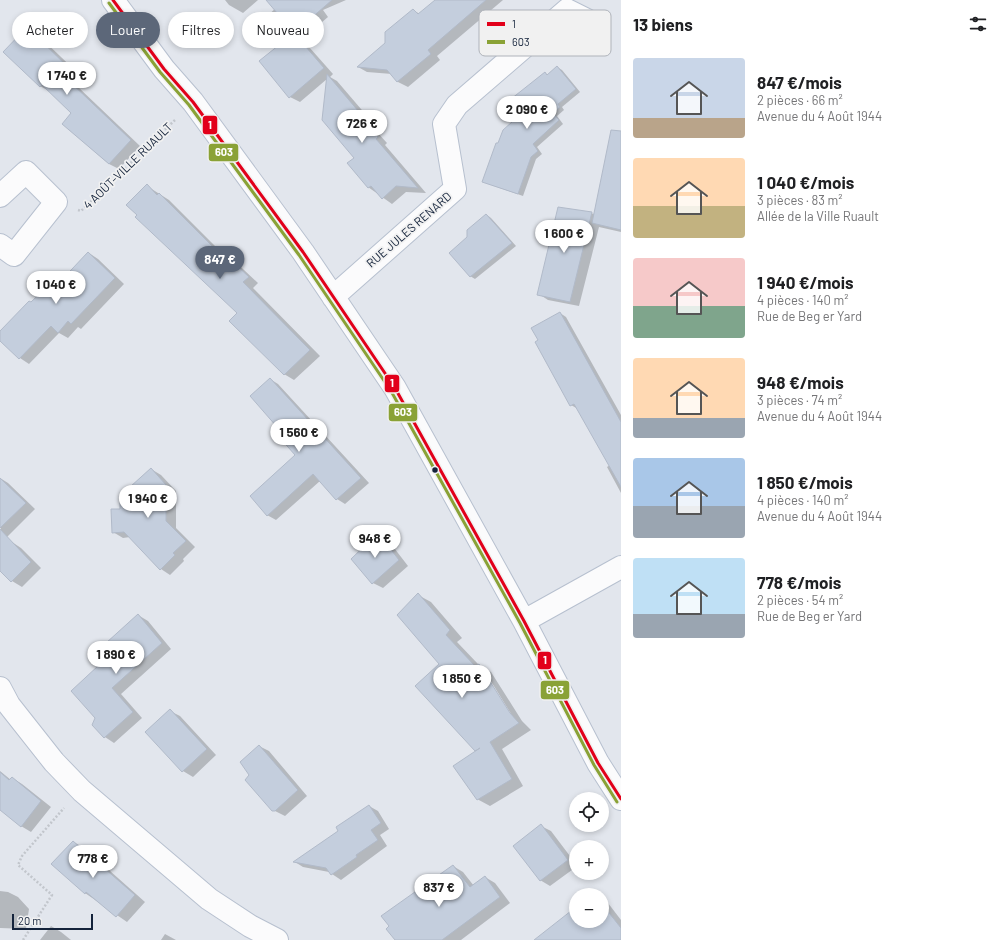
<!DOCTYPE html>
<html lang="fr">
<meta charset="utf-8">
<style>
body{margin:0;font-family:Barlow,sans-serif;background:#f2f2f2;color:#202124;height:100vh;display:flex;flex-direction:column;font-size:15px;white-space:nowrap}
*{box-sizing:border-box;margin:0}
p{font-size:13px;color:#757577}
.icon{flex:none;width:22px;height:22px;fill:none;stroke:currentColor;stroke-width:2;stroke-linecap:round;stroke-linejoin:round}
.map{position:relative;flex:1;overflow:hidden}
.drawer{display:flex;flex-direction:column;background:#fff;width:380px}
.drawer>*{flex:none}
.banner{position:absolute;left:12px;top:12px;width:380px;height:36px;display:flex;gap:8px}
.fabs{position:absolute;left:569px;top:792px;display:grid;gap:8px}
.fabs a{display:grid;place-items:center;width:40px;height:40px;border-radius:50%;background:#fff;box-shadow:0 2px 6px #0003;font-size:20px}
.scale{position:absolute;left:12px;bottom:10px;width:81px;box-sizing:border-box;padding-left:4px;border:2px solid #14233b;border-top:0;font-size:11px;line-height:14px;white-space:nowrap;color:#14233b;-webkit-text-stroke:3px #f1f1f1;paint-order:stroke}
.price{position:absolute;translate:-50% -34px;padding:0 9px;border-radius:14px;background:#fff;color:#222;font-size:13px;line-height:26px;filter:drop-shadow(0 1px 2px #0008)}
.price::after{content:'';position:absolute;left:50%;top:24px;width:12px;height:9px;margin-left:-6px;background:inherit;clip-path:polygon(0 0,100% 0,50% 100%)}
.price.active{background:#5c6779;color:#fff}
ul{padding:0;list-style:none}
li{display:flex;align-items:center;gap:12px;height:100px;padding:0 12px}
li span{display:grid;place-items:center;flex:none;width:112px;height:80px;border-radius:4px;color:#555}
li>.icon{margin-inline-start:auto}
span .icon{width:48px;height:48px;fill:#fffc;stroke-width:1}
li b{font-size:17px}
h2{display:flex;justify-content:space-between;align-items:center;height:48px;padding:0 12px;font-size:17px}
.chip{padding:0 14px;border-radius:18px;background:#fff;box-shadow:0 2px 6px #0003;font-size:14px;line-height:36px}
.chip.active{background:#5c6779;color:#fff}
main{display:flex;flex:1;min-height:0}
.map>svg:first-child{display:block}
.shadow{fill:#0003;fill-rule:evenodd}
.building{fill:#c4cedd;stroke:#b1bac9}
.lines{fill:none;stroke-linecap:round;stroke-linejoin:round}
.minor-casing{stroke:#b7c0cf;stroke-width:24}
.path{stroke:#c2c6cc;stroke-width:2.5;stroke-dasharray:2 2;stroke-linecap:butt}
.minor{stroke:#fbfbfc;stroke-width:22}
.bus-1-casing{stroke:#f1f1f1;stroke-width:6}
.bus-2-casing{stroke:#f1f1f1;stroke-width:6}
.bus-1{stroke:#e2001a;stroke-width:3}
.bus-2{stroke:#8aa236;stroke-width:3}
.bus-dot{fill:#14233b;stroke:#f1f1f1;stroke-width:1.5}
.labels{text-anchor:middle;stroke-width:3.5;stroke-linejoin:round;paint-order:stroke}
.street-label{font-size:12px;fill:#14233b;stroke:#f1f1f1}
.key{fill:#f1f1f1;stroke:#afb3ba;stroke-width:1}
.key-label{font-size:11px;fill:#14233b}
.line-badge{stroke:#f1f1f1;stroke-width:1.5}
.badge-label{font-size:11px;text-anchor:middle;font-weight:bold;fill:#fff}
</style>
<main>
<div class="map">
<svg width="621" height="940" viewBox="0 0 621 940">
<rect width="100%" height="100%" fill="#e2e6ed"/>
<path class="shadow" d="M225,0H258L243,13L229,5Z
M285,0H346L323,10L328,17L302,39L333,74L330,77L337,81L379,130L377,132L387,143L385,145L426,193L406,192L392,204L368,187L355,158L327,79L300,102L290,97L261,61L295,33L288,24L269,32L258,24Z
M436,0H503L437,56L440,60L408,87L398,82L392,74L367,72L358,67L386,43L413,10L420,14Z
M27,28L37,34L84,79L77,86L140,146L119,169L109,164L63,124L72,113L51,92L40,86Z
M557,67L562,70L580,92L562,107L564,110L557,116L563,124L537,147L542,154L536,159L523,196L483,182L498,145L524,113L545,73L548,75Z
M621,161V232L599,227L579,306L548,300L539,294L559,208L595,214Z
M147,186L169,200L216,247L226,253L258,283L253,288L320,356L294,380L284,374L238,313L139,215Z
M487,215L491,218L516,246L475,279L470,276Z
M89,253L98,259L124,284L81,329L78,327L68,338L59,333L29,364L20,358L0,340V332L53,283L58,286Z
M560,313L566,317L621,415V493L607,467L610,465L578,409L571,405L539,340Z
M270,379L278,384L369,483L345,504L337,499L320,481L276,520L267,515L297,455L278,427Z
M151,469L161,475L176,491V528L195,547L183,559L184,561L170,575L161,569L130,537L123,538L113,532L121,510Z
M0,478L8,483L35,509L1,543Z
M379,535L388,540L408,566L383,588L373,583Z
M12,542L21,548L41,568L22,587L12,581L0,570V554Z
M418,595L431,602L462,638L457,642L478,664L491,672L522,721L531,730L502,749L523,786L490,806L477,799V751L440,664ZM482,670H484L513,717L512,718Z
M138,615L148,621L171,649L121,694L142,718L114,743L105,737L114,652Z
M170,711L180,716L216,755L193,777L183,771L146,732Z
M259,746L269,751L307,796L285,816L273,810L251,775Z
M0,771L11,780L12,778L22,784L51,807L31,832L21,826L0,808Z
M369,806L378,811L389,829L380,835L387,846L341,880L329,872L303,867L295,862L339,831Z
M541,826L551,831L576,864V867L550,886L540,880Z
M73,842L83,847L145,902L127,922L85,893Z
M453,866L463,872L474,886L485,877L495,883L510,903L461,940H397Z
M0,891L8,892L18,897L29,909L26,929L0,928Z
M602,900L608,903L621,920V940H573L576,909V921H602Z
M51,926L61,932L71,940H40Z
M165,934L176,940H161Z"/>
<path class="building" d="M266,0H332L294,33Z
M435,0H486L428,50L431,54L397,82L387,70L357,67L385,43V32L413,9L418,14Z
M27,27L74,73L68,80L131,140L109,164L62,124L71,113L42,85L40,87L3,52Z
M294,33L324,68L289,98L259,61Z
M557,66L576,89L558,104L560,107L553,113L559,120L533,144L538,151L531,157L518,194L482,182L496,143H498L503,130L522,113L511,99L545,72L547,75Z
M327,74L370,125L368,126L378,137L376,139L418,188L396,186L382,199L371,186L368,188L347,163L354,158L322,120Z
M611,130L621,131V230L592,223Z
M147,184L157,195L159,193L214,248L216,246L249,277L243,282L310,350L284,375L229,321L237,313L135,217L137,215L126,205Z
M558,207L592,212L570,302L537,295Z
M486,214L512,243L470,277L449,253L467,237V230Z
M88,252L115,278L71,324L68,321L58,333L51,326L19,359L0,341V331L29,301L31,302L53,281L57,285Z
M560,312L621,422V487L574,404L570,406L535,342L538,340L531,328Z
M270,378L361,478L336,500L313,474L267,516L250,496L295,455L273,430L277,427L250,396Z
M151,468L166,485V521L186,541L173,553L175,555L160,570L124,532L112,533L111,509H120V496Z
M0,478L26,503L0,528Z
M0,529L31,562L11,582L0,571Z
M378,533L399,560L372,584L351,559Z
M418,593L450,630L446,635L475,666L479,664L510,713L519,723L490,742L512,779L477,800L453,766L480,748L475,751L415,686L439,664L397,615Z
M138,614L162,643L112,688L133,712L104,738L92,725L95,718L71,691L113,652L106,643Z
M170,709L207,749L182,772L145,732Z
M259,745L298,790L275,811H272L245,780L249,775L240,762Z
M0,772L9,780L12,777L41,801L21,827L0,810Z
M369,805L381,823L371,830L378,840L356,855L357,857L331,875L326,868L293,862L338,831L336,827Z
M541,824L568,860L540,881L513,846Z
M73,841L135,895L116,917L86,892L85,894L51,864Z
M453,865L470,887L485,876L500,897L442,940H395L386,929L389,926L381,916Z
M602,904L621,928V940H534L576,907V921H602Z"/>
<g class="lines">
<g class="minor-casing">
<path id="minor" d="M113,0L164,69L193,102L303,252L395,388L524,621L598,763L621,799
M0,196L26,172L56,202L14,255L0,245
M333,297L455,189L444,124L457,105L567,10L587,20
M524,621L621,567
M0,688L9,705L54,762L82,791L209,899L250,926L277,940"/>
</g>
<path class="path" d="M78,210L81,211L176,119
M23,940L52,895L18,865L22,856L64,808"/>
<use href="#minor" class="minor"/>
<g class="bus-1-casing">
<path id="bus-1" d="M113,0L164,69L193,102L303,252L395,388L524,621L598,763L621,799"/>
</g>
<g class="bus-2-casing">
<path id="bus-2" d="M109,3L160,72L189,105L299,255L391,391L520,623L594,765L617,802"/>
</g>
<use href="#bus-1" class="bus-1"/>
<use href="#bus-2" class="bus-2"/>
</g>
<circle class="bus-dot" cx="435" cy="470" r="3.5"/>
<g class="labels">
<g class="street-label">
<text transform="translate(128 166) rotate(-44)" y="4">4 AOÛT-VILLE RUAULT</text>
<text transform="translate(409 230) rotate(-41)" y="4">RUE JULES RENARD</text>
</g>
</g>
<rect x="479" y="10" width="132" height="46" rx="6" class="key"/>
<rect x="487" y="22" width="18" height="4" fill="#e2001a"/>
<rect x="487" y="40" width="18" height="4" fill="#8aa236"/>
<g class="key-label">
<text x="512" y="28">1</text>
<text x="512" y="46">603</text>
</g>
<g class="line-badge">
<rect x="202" y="115" width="16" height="20" rx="4" fill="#e2001a"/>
<rect x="208" y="143" width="31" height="19" rx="4" fill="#8aa236"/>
<rect x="384" y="374" width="16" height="19" rx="4" fill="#e2001a"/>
<rect x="388" y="403" width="30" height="19" rx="4" fill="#8aa236"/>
<rect x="537" y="651" width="15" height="19" rx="4" fill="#e2001a"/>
<rect x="540" y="680" width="30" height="20" rx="4" fill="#8aa236"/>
</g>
<g class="badge-label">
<text x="210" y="129">1</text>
<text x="224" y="156">603</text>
<text x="392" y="387">1</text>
<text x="403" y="416">603</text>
<text x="545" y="664">1</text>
<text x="555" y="694">603</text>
</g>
</svg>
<div class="fabs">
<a><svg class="icon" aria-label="locate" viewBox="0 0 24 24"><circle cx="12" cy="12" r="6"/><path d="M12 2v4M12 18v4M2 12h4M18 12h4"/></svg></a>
<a>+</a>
<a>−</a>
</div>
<div class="scale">20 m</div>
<b class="price" style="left:67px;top:96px">1 740 €</b>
<b class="price" style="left:527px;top:130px">2 090 €</b>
<b class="price" style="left:362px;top:144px">726 €</b>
<b class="price" style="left:564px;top:254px">1 600 €</b>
<b class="price active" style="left:220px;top:280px">847 €</b>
<b class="price" style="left:56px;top:305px">1 040 €</b>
<b class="price" style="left:299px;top:453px">1 560 €</b>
<b class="price" style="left:148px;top:519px">1 940 €</b>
<b class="price" style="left:375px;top:559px">948 €</b>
<b class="price" style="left:116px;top:675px">1 890 €</b>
<b class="price" style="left:462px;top:699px">1 850 €</b>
<b class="price" style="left:93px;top:879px">778 €</b>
<b class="price" style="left:439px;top:908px">837 €</b>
<div class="banner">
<a class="chip">Acheter</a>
<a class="chip active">Louer</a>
<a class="chip">Filtres</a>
<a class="chip">Nouveau</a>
</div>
</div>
<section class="drawer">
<h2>13 biens<svg class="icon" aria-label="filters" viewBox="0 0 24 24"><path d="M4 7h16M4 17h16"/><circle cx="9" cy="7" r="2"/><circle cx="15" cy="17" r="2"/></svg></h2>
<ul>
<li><span style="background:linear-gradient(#c9d6e8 75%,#b9a48a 0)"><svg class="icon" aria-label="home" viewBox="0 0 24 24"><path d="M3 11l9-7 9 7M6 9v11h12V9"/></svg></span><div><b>847 €/mois</b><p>2 pièces · 66 m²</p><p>Avenue du 4 Août 1944</p></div></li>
<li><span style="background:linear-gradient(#ffd9b3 60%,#c2b280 0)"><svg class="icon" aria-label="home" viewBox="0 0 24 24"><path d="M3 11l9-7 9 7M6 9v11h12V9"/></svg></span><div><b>1 040 €/mois</b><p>3 pièces · 83 m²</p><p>Allée de la Ville Ruault</p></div></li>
<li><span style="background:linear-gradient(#f6c9c9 60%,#7fa58c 0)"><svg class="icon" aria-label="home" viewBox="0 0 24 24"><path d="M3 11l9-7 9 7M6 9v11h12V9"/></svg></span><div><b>1 940 €/mois</b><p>4 pièces · 140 m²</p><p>Rue de Beg er Yard</p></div></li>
<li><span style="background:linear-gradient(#ffd9b3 75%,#9aa5b1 0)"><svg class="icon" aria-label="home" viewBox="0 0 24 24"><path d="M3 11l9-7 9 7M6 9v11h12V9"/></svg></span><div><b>948 €/mois</b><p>3 pièces · 74 m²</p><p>Avenue du 4 Août 1944</p></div></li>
<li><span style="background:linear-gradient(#a9c7e8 60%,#9aa5b1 0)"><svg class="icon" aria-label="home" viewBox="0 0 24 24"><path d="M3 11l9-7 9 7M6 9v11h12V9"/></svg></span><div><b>1 850 €/mois</b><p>4 pièces · 140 m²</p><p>Avenue du 4 Août 1944</p></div></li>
<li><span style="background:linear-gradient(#bfe0f5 70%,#9aa5b1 0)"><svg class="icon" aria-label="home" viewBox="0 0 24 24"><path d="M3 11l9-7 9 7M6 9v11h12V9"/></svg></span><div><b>778 €/mois</b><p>2 pièces · 54 m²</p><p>Rue de Beg er Yard</p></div></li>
</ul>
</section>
</main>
